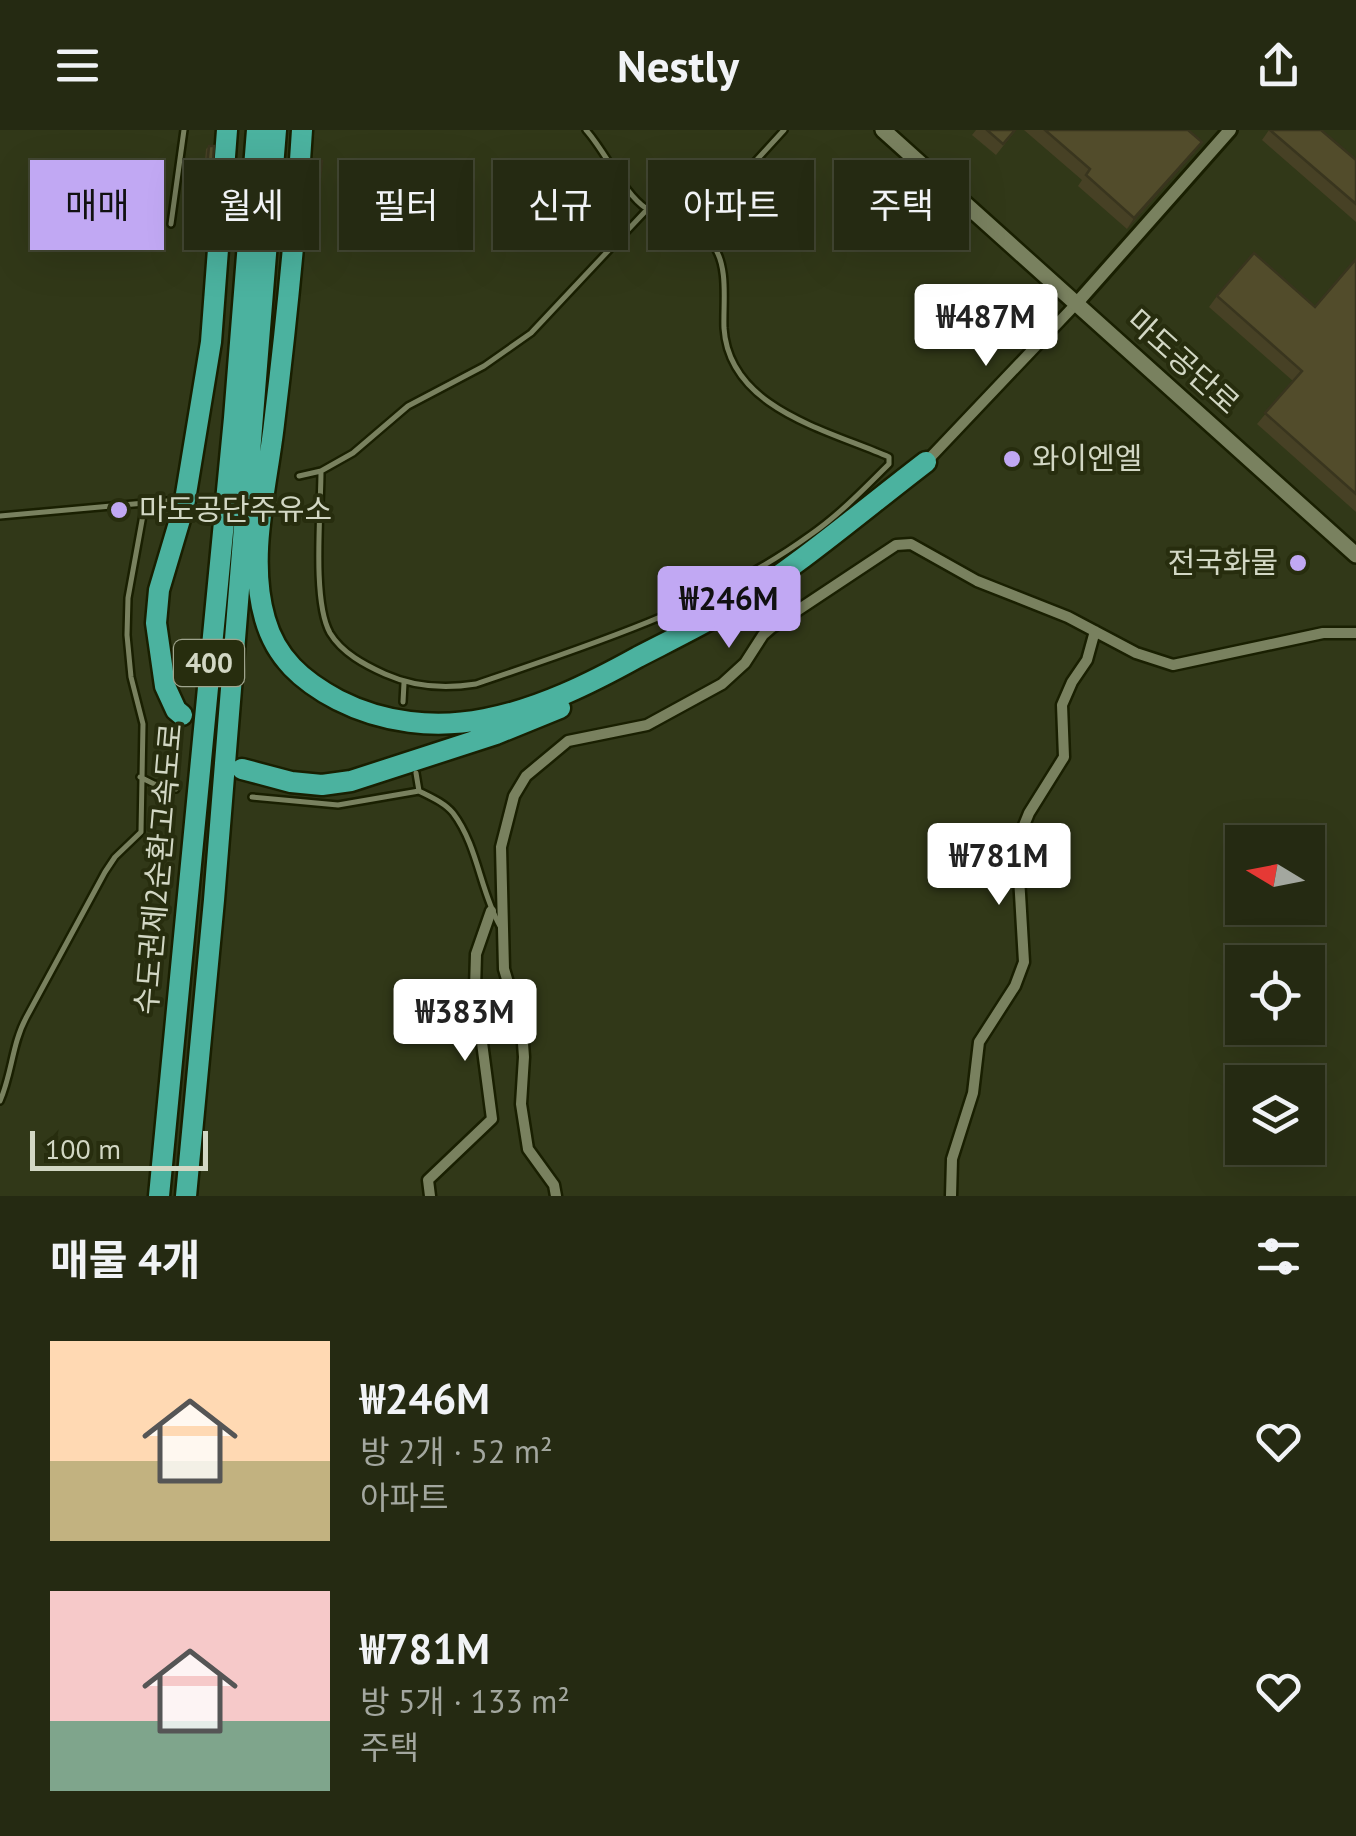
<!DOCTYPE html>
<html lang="ko">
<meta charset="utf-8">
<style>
body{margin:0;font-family:"PT Sans","Noto Sans KR",sans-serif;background:#2d321b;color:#f1f3f6;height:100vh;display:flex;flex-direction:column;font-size:38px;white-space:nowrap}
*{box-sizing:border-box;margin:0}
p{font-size:32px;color:#a3a79f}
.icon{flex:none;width:55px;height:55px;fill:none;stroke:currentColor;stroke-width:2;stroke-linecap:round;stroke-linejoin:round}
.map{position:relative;height:1066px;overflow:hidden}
.panel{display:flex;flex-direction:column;background:#252a12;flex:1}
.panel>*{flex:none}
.hud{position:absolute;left:30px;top:30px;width:1298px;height:90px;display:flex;gap:20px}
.needle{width:65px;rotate:280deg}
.fabs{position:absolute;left:1225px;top:695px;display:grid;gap:20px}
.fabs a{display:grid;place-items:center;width:100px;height:100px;border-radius:0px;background:#252a12;box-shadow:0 10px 40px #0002,0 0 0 2px #424632;font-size:50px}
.scale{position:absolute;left:30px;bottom:25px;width:178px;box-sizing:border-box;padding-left:10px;border:5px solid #d2d7c4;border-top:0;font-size:28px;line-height:35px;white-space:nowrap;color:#d2d7c4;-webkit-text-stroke:8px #272d0e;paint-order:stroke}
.price{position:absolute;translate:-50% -85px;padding:0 22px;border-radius:10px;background:#fff;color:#222;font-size:32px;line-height:65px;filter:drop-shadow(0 2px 5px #0008)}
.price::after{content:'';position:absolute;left:50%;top:60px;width:30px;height:22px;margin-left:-15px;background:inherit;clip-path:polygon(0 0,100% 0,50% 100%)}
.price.selected{background:#c1a8f3;color:#111}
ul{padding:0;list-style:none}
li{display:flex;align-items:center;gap:30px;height:250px;padding:0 50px}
li span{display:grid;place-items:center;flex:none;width:280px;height:200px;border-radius:0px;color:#555}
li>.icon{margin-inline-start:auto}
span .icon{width:120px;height:120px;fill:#fffc;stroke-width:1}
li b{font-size:42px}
h2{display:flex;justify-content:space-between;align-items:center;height:120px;padding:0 50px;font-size:42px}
.pill{padding:0 35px;border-radius:0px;background:#252a12;box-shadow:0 10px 40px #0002,0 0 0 2px #424632;font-size:35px;line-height:90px}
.pill.selected{background:#c1a8f3;color:#111}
header{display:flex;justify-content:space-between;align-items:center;height:130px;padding:0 50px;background:#252a12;font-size:45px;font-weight:800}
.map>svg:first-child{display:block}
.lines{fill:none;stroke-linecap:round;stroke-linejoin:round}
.service-casing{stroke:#191f01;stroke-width:10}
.minor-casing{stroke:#191f01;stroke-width:15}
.tertiary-casing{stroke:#191f01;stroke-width:18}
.secondary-casing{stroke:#191f01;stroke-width:20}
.motorway-casing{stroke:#191f01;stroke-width:25}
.service{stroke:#79815f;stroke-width:5}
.minor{stroke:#79815f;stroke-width:10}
.tertiary{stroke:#79815f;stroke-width:12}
.secondary{stroke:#79815f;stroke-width:15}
.motorway{stroke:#4bb29f;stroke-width:20}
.wall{fill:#474125}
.shaded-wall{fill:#39351e}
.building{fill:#524c2b;stroke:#39351e;stroke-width:2.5}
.poi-dot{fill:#c1a8f3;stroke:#272d0e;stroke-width:4}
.labels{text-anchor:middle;stroke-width:8;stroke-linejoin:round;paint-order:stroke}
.shield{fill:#272d0e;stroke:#9fa48d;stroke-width:2.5}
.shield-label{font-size:28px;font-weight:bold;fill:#d2d7c4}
.street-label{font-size:30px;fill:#d2d7c4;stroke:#272d0e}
.poi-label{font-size:30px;fill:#d2d7c4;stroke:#272d0e;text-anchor:start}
</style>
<header><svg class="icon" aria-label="menu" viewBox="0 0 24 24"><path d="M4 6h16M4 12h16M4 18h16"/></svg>Nestly<svg class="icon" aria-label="share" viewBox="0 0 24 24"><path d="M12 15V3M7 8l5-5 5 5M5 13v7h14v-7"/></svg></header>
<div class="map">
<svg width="1356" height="1066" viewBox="0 0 1356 1066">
<rect width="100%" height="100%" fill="#313818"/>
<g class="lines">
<g class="service-casing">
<path id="service" d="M171,94L184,0
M321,341C321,380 312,471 330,503C342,523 365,535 385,544C414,557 445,559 476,554C590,515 711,477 810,405C839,385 864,359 889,334V327C828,300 729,279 724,198C723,172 729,137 713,115C700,95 666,91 647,79C623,63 606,22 586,0
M299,346L321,341L353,323L408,276L484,236L531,203L671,54L721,52L742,46L784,0
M0,386L167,371
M403,572L404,553
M416,643L419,661C431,667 445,673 453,683C478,716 480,761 500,796
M140,647L154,654L176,659
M252,667L338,675L419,661
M0,971C12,944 12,914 26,888L105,742L115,727L141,702L143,594L131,547L127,505L128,468L145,374"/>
</g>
<g class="minor-casing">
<path id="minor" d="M926,332L1076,174
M430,1066L428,1050L492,989L475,859L476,824L491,781
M556,1066L554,1055L528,1019L521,974L524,927L522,900L504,839L501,717L514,666L526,646L568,611L647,595L722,554L745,533L763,505L771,498L896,415L911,414L977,451L1068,487L1136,523L1173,535L1323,503H1356
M951,1066L952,1029L973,963L979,912L1015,856L1024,832L1019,747L1012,725L1029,683L1064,627L1062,575L1072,552L1087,530L1095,501"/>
</g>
<g class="tertiary-casing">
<path id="tertiary" d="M1076,174L1230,0"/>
</g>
<g class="secondary-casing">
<path id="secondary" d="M883,0L1356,425"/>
</g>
<g class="motorway-casing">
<path id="motorway" d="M302,0C296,98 286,196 274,294C267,356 247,427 265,489C276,528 302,551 338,570C383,593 435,599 485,589C539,579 591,553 638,527C669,511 702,495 732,477C799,435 862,381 926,332
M182,585L176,580L165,556L156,493L159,460L184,376L211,212L227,0
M242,639L291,652L322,655L351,651L496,604L560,578
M159,1066L234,288L257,0
M186,1066L214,770L276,0"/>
</g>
<use href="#service" class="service"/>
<use href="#minor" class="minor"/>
<use href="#tertiary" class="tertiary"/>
<use href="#secondary" class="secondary"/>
<use href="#motorway" class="motorway"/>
</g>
<path class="wall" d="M976,0H1016L996,25L972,5Z
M1024,0H1188L1202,12L1194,23L1127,99L1078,56L1082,50Z
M1269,0H1321L1356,30V92L1262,10Z
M209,16L212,50L209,53H203L206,19Z
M316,31L318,64L316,68L311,67L314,34Z
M1356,129V382L1257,294L1293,251L1209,177L1217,166L1315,177Z"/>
<path class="shaded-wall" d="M1202,12L1194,23L1127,99L1134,88Z"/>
<path class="building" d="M987,0H1015L1003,14Z
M1045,0H1188L1202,12L1134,88L1086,45L1090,39Z
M1270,0H1321L1356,30V74Z
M209,16H214L212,50L206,49Z
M316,31H322L318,64L314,63Z
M1254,123L1315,177L1356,129V364L1265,283L1302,241L1217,166Z"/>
<g class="poi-dot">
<circle cx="1012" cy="329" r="10"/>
<circle cx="119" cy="380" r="10"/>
<circle cx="1298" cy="433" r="10"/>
</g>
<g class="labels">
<rect class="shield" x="174" y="510" width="70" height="46" rx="8"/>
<g class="shield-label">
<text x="209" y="543">400</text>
</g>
<g class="street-label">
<text transform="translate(1183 232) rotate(42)" y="10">마도공단로</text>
<text transform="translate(159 739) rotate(-85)" y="10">수도권제2순환고속도로</text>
</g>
<g class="poi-label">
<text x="1032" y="339">와이엔엘</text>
<text x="139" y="390">마도공단주유소</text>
<text x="1278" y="443" text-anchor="end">전국화물</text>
</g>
</g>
</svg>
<div class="fabs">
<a><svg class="needle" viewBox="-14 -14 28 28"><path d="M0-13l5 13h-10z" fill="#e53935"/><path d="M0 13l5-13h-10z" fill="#a3a79f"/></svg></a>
<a><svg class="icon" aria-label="locate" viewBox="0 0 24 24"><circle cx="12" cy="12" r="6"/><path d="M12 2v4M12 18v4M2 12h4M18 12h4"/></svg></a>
<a><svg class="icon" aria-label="layers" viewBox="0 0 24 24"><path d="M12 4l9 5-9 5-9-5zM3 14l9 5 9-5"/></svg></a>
</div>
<div class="scale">100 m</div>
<b class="price" style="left:986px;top:239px">₩487M</b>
<b class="price selected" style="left:729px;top:521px">₩246M</b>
<b class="price" style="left:999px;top:778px">₩781M</b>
<b class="price" style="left:465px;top:934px">₩383M</b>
<div class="hud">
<a class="pill selected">매매</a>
<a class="pill">월세</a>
<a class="pill">필터</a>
<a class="pill">신규</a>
<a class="pill">아파트</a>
<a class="pill">주택</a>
</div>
</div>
<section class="panel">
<h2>매물 4개<svg class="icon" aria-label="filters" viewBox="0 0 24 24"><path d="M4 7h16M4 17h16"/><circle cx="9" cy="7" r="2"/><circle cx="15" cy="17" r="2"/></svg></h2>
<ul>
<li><span style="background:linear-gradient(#ffd9b3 60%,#c2b280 0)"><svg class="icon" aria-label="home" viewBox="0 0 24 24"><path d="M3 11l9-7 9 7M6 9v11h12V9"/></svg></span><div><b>₩246M</b><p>방 2개 · 52 m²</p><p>아파트</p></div><svg class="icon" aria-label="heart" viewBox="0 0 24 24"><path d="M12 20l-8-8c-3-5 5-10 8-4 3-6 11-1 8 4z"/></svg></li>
<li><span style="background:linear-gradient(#f6c9c9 65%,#7fa58c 0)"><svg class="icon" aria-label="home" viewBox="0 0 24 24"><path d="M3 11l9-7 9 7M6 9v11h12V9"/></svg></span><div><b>₩781M</b><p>방 5개 · 133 m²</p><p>주택</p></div><svg class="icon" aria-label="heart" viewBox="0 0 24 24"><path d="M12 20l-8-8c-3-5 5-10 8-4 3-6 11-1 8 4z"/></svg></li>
</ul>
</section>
